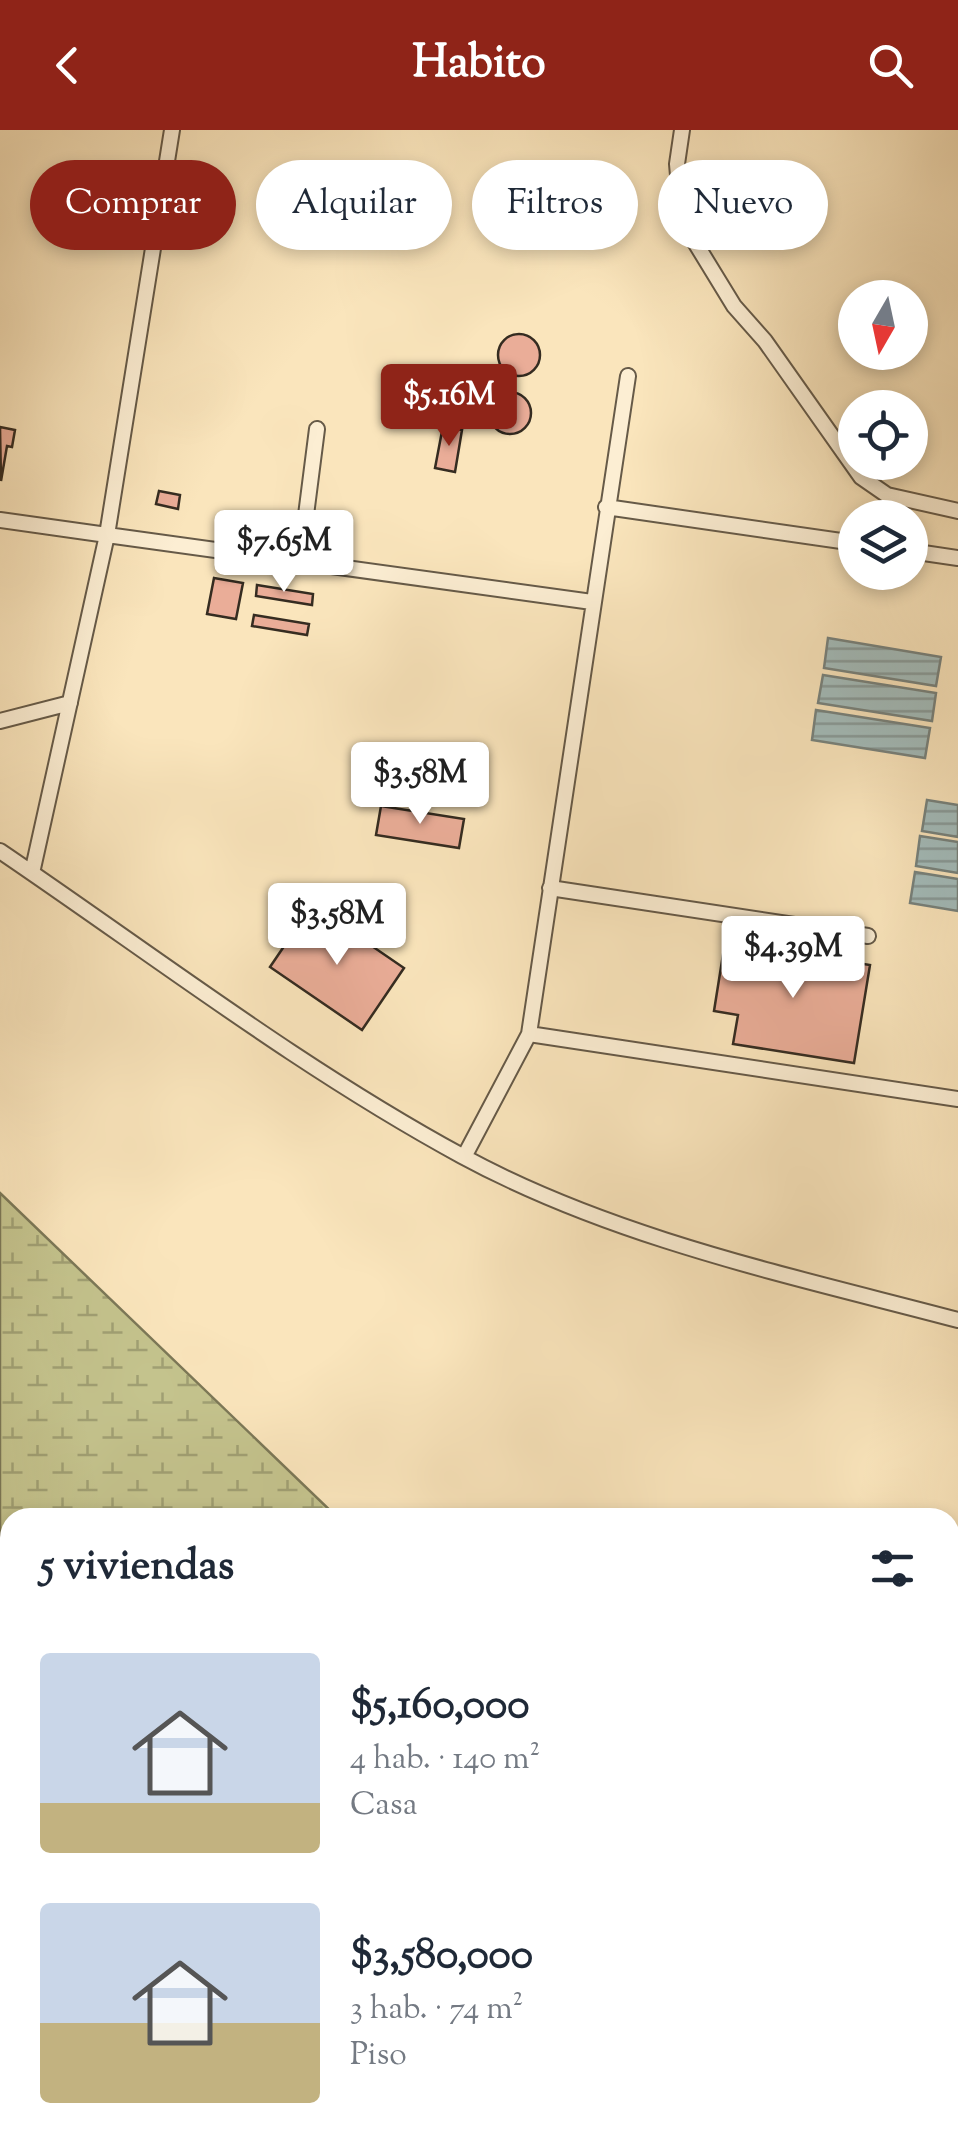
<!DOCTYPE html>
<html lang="es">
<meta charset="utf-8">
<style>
body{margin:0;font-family:"Sorts Mill Goudy",serif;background:#f2f2f3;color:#1f2937;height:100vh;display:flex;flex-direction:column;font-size:38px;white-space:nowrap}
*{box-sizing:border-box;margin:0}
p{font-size:32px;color:#747a83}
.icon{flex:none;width:55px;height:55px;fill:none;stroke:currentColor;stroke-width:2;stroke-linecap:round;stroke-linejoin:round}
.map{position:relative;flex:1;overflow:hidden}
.drawer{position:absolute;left:0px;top:1378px;width:960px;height:642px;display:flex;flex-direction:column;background:#fff;border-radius:30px 30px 0 0;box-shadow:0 5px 15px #0003}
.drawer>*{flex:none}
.banner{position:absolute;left:30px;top:30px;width:900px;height:90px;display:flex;gap:20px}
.needle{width:65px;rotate:189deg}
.fabs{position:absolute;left:838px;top:150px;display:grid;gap:20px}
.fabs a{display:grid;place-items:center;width:90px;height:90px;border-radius:50%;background:#fff;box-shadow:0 5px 15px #0003;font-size:50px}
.price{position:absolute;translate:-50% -85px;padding:0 22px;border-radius:10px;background:#fff;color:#222;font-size:32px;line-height:65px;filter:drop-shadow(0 2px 5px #0008)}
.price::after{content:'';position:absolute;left:50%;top:60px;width:30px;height:22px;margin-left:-15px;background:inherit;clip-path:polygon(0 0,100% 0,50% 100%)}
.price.on{background:#8f2418;color:#fff}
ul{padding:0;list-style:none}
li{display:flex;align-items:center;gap:30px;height:250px;padding:0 40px}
li span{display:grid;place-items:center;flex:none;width:280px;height:200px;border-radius:10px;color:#555}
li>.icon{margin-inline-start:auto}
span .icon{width:120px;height:120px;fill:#fffc;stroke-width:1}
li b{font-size:42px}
h2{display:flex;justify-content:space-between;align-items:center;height:120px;padding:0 40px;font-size:42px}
.chip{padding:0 35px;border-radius:45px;background:#fff;box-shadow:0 5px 15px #0003;font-size:35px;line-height:90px}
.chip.on{background:#8f2418;color:#fff}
header{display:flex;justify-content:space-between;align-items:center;height:130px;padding:0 40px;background:#8f2418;color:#fff;font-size:45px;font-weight:800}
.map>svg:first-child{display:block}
.wetland{fill:url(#wetland-marsh);stroke:#7c7857;stroke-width:2.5}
.water{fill:url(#water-rules);stroke:#77827d;stroke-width:2.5}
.building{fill:#eaad98;stroke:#352c21;stroke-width:2.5}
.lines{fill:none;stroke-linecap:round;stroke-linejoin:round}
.service-casing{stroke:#665a48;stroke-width:18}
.service{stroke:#fceed3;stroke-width:14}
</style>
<header><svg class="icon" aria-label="back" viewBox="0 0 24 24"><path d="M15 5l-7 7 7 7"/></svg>Habito<svg class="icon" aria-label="search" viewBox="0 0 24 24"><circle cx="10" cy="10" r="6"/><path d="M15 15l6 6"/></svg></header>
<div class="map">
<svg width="958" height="2019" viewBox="0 0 958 2019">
<defs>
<pattern id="wetland-marsh" width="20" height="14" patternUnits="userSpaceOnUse" patternTransform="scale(2.5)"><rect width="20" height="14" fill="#c4c38d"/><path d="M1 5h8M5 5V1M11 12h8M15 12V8" fill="none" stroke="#a09f73"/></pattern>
<pattern id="water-rules" width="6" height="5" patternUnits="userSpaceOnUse" patternTransform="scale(2.5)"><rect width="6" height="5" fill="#a3bcbb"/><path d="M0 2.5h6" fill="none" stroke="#869998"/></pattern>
</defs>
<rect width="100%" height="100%" fill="#fae5bc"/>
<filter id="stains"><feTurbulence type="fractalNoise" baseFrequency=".002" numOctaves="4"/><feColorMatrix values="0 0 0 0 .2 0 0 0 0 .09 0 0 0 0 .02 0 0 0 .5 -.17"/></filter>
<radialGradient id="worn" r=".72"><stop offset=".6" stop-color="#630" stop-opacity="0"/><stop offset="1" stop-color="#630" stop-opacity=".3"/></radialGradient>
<path class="wetland" d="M0,1063L337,1387L10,1388V2010H950V1976L958,1984V2019H0Z"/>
<path class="water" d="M828,508L941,527L936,556L824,538Z
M823,545L936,563L932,591L818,573Z
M816,580L930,598L925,628L812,610Z
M927,670L958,675V707L922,701Z
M920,706L958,712V743L916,736Z
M915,742L958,749V781L910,773Z"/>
<path class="building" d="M498 225a21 21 0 1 1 42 0a21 21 0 1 1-42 0Z
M489 283a21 21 0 1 1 42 0a21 21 0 1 1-42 0Z
M443,296L462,300L455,342L435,338Z
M0,297L15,300L12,317L7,316L1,351Z
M159,361L180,365L178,379L156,374Z
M214,448L243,453L236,489L207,484Z
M257,455L313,464L312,475L256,466Z
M254,485L309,494L307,505L252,496Z
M381,676L464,689L459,718L376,705Z
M312,775L404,838L362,900L270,837Z
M725,812L870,835L854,933L733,914L738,885L714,881Z"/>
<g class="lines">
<g class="service-casing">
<path id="service" d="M172,0L107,405L592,472
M682,0L677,34L682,91L734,176L765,211L861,347L887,365L958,381
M606,377L855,413
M0,390L107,405L32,743
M910,421L958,428
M300,432L317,299
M0,591L70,573
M0,721C152,824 300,938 462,1026C615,1109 792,1146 958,1190
M550,758L868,806
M529,904L958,969
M464,1027L529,904L628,246"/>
</g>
<use href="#service" class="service"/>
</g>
<rect width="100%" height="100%" filter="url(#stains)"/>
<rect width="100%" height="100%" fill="url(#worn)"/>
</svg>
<div class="fabs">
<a><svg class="needle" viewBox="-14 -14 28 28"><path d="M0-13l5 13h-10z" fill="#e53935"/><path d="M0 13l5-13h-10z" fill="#747a83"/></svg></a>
<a><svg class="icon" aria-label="locate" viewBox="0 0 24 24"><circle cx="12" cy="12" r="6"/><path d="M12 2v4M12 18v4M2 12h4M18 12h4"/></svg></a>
<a><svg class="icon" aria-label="layers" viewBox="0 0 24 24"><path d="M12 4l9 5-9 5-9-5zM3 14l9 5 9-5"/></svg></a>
</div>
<b class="price on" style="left:449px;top:319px">$5.16M</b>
<b class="price" style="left:284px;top:465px">$7.65M</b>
<b class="price" style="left:420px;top:697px">$3.58M</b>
<b class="price" style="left:337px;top:838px">$3.58M</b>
<b class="price" style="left:793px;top:871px">$4.39M</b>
<div class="banner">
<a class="chip on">Comprar</a>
<a class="chip">Alquilar</a>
<a class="chip">Filtros</a>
<a class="chip">Nuevo</a>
</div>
<section class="drawer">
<h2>5 viviendas<svg class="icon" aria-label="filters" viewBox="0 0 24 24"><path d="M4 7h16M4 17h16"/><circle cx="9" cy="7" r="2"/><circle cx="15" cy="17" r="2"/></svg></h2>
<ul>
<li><span style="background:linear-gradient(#c9d6e8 75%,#c2b280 0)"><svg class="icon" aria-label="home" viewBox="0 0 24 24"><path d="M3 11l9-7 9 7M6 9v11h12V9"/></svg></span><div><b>$5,160,000</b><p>4 hab. · 140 m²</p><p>Casa</p></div></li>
<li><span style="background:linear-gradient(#c9d6e8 60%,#c2b280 0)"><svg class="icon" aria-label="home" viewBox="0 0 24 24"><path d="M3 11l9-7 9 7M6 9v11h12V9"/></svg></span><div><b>$3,580,000</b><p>3 hab. · 74 m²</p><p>Piso</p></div></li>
</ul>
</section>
</div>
